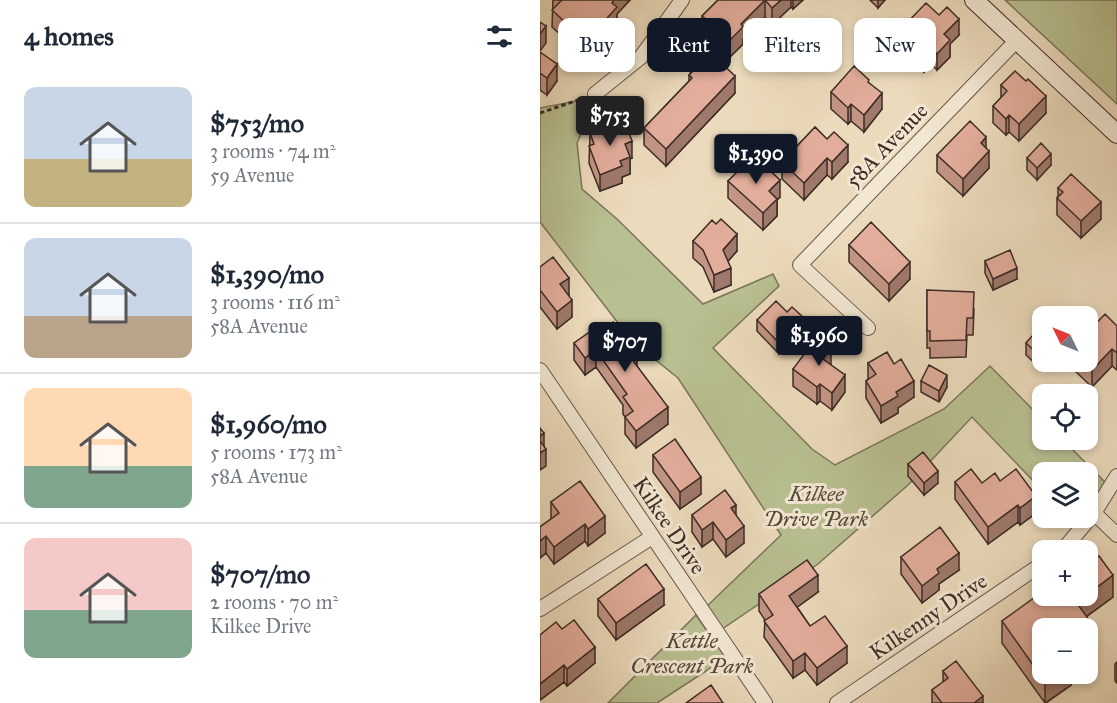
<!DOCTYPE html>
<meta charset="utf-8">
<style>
body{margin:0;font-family:"IM FELL Great Primer",serif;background:#f6f6f7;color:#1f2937;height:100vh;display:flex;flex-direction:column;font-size:22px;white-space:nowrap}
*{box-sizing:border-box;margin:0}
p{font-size:20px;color:#747a83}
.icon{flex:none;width:33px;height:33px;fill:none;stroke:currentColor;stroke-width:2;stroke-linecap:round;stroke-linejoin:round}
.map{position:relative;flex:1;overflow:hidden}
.sheet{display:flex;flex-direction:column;background:#fff;width:540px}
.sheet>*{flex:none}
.banner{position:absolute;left:18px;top:18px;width:468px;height:54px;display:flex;gap:12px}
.needle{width:39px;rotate:313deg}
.fabs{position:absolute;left:492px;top:306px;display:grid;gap:12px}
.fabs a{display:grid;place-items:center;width:66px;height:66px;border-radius:12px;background:#fff;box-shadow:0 3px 9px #0003;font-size:30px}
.price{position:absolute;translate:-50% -51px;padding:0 14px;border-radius:6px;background:#111827;color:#fff;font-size:20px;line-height:39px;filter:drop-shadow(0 2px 3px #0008)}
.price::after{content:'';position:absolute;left:50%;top:36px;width:18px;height:14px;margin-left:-9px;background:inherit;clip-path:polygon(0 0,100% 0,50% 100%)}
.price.on{background:#222;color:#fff}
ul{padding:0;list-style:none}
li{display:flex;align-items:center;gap:18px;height:150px;padding:0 24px}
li+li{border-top:2px solid #e0e1e3}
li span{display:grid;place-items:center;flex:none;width:168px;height:120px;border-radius:12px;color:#555}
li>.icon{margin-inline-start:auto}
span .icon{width:72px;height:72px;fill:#fffc;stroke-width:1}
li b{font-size:26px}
h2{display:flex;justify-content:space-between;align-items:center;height:72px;padding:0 24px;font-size:26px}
.pill{padding:0 21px;border-radius:12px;background:#fff;box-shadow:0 3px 9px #0003;font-size:21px;line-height:54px}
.pill.on{background:#111827;color:#fff}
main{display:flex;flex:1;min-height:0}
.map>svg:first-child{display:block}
.green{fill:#b8bf90;stroke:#7a755a;stroke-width:1.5}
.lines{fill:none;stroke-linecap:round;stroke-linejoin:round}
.street-casing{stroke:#68574a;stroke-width:16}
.secondary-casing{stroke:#3d2b25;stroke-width:20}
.path{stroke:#3d2b25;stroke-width:3;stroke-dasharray:4.5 3;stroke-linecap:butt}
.street{stroke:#f2e7d3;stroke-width:14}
.secondary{stroke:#f2e7d3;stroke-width:18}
.wall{fill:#c29585;stroke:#3d2b25;stroke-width:1.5}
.shaded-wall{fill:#9e796c;stroke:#3d2b25;stroke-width:1.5}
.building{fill:#e2ad9b;stroke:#3d2b25;stroke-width:1.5}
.labels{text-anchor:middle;stroke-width:6;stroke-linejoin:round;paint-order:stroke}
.street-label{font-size:22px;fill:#3d2b25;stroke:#f2e7d3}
.park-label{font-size:22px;font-style:italic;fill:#56493a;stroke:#f2e7d3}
</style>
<main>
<section class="sheet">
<h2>4 homes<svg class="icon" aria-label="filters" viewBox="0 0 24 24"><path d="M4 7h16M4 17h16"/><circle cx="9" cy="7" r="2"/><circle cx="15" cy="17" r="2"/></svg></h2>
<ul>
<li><span style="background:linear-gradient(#c9d6e8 60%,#c2b280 0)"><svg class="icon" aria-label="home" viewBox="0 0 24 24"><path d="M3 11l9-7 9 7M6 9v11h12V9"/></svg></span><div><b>$753/mo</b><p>3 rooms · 74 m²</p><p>59 Avenue</p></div></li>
<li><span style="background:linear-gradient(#c9d6e8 65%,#b9a48a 0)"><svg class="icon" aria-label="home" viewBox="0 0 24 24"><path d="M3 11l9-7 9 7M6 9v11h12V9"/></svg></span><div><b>$1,390/mo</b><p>3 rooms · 116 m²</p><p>58A Avenue</p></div></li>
<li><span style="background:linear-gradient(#ffd9b3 65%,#7fa58c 0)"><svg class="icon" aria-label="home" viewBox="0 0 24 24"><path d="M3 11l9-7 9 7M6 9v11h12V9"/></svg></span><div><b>$1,960/mo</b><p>5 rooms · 173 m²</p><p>58A Avenue</p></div></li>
<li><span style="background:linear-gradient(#f6c9c9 60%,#7fa58c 0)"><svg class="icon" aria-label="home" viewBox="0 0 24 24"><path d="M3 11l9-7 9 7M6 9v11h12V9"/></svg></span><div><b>$707/mo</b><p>2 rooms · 70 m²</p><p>Kilkee Drive</p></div></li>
</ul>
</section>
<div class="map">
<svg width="577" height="703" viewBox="0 0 577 703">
<rect width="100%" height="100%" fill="#ebdabb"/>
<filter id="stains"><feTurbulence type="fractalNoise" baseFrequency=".00333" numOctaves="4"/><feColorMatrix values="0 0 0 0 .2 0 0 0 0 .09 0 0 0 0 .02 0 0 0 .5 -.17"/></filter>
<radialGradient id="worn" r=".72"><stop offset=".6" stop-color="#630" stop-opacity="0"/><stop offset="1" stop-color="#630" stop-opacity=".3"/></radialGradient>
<path class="green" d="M465,0H577V104Z
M36,101L47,121L37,143L42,189L77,219L163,304L233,274L239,286L173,348L272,449L295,465L404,409L450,366L502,419V440H523L567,484L548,513V472H502V490L432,417L368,485L278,564L182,629L165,608L241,535L138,378L92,341L0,222V108Z
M156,615L186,658L117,703H68Z"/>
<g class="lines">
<g class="street-casing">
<path id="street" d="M55,94L101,57L142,0
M328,328L260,265L477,40
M0,370L225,703
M554,513L577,535
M523,550L554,513L577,476
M0,609L112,537
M297,703L502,564"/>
</g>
<g class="secondary-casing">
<path id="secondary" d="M434,0L577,134"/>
</g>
<path class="path" d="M0,113L44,98"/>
<use href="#street" class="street"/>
<use href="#secondary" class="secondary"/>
</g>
<path class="wall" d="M13,0H90L77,14V24L59,44L54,40L49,45L46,43L38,51L12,27Z
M178,0H263L253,9L251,7L232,25L225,17L203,39V44L183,64L195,93L126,166L104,145V128L149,81V75L151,73L145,67V50L159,36V26L162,23V16Z
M330,0H345L338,8Z
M359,31L419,35L410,44V57L397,70L391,64L384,72L359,48Z
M0,52L17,81L7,95L0,90Z
M486,81L506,113L479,141L469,132L466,135L453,123V106L461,98V85Z
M329,83L342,109L324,132L311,121L308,124L291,109V92Z
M275,127L308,162L292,179L287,175L264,200L242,179V162Z
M50,133L92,158L90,159V174L82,177V183L60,191L49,163Z
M446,149L449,168L423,196L397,172V155Z
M487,158L511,165L497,180L487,170Z
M188,181L240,197L237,200V216L223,230L188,198Z
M518,188L561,219L541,238L517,215V198L518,196Z
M153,241L197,251L188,261L191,285L174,292L163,267L153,258Z
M309,245L370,279L349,301L309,262Z
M445,261L477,279L453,290L445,273Z
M0,267L29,295L32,317L17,329L0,307Z
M387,290L434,309L433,335H427L426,357L390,358V348H387Z
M217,320L264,330L239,354L217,331Z
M577,326V370L572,366L552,387L536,372V362H548L549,331Z
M502,327V362H504L499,367L486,355V343Z
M54,335L97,366L128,424L96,448L85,434V417L83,414V405L56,367L45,375L34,360V343Z
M328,363L374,397L358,408V413L341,423L326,398V381L328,379Z
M291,365L305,392L292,410L280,401L277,404L253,386V369Z
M381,381L407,387L399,402L381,392Z
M113,455L161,494L140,509L113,472Z
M368,464L398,483L384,495L368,476Z
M460,481L496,513L480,525L478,522L448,544L415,499V482L442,483Z
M11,502L65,533L48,546L45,541L14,564L6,553L0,558V527L11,519Z
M152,515H196L204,543L186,557L173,539L162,547L152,532Z
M361,557L419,570L399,584V590L382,603L361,574Z
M278,592L257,607L270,626L307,663L277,685L265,670L253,678L224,637L225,620L219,611V594Z
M573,597L546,617L552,646L548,649V628H502L531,674V685L506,703H505L462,643V621Z
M58,599L124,605L76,640L58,616Z
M22,629L55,663L27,686L24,682L0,700V635Z
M577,662V683L575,681V664Z
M403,671L443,703H392V690L403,683Z"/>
<path class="shaded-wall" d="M74,0H90L77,14V24L59,44V27L72,3Z
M225,0V17L203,39V44L174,73V56L201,24Z
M241,0H251V7L232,25V8Z
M253,0H263L253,9Z
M338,0H345L338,8Z
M419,19V35L410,44V57L397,70V54L404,34Z
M54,23V40L49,45V28Z
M6,26V43L0,51V34Z
M46,26V43L38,51V34Z
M391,47V64L384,72V55Z
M17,64V81L7,95V78Z
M195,76V93L126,166V149Z
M342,93V109L324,132V115Z
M506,96V113L479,141V124Z
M311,104V121L308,124V108Z
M469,115V132L466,135V119Z
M446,137V154L441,143Z
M92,141V158L90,159V174L82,177V183L60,191V175L80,161L85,144Z
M308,145V162L292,179V162Z
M449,151V168L423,196V179Z
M511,154V165L497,180V168Z
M287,158V175L264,200V183Z
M240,180V197L237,200V216L223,230V213L229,191Z
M561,202V219L541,238V221Z
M197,234V251L183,267V250Z
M370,262V279L349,301V284Z
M191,268V285L174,292V275Z
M477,268V279L453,290V279Z
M29,278V295L20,301V284Z
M32,300V317L17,329V312Z
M264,318V330L239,354V343Z
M291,348V365L283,359Z
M572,349V366L552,387V370Z
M56,350V367L45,375V358Z
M502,351V362H504L499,367V355Z
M97,355V372L92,358Z
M305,375V392L292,410V393Z
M407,375V387L399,402V391Z
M374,381V397L358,408V413L341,423V406L356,392Z
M280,384V401L277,404V387Z
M128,407V424L96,448V431Z
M4,433V450L6,449V466L0,470V436Z
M398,471V483L384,495V483Z
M161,477V494L140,509V492Z
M496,496V513L480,525V508Z
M196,505V522L191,508Z
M478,505V522L448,544V527Z
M65,516V533L48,546V529Z
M173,522V539L162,547V530Z
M45,524V541L14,564V547Z
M204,526V543L186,557V540Z
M6,536V553L0,558V541Z
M419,553V570L399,584V590L382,603V586L397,569Z
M278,575V592L249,613V596Z
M573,575V597L536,624V602L545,596H548V594Z
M124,589V605L76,640V623Z
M552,624V646L548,649V628H546Z
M307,646V663L277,685V668Z
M55,647V663L27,686V669Z
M265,653V670L253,678V661Z
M24,665V682L0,700V684Z
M517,674H531V685L505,703V682Z
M443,696V703H434Z"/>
<path class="building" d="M19,0H74L72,3L77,7L59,27L54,23L49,28L46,26L38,34L12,10L21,1Z
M178,0H241L232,8L225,0L201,24L203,27L174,56L195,76L126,149L104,128L152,78L149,75L160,64L145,50L164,31L159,26L166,19L162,16Z
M386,3L399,15L407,7L419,19L404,34L410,40L397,54L391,47L384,55L359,31Z
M0,22L6,26L0,34Z
M0,52L17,64L7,78L0,73Z
M314,66L329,80L328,82L342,93L324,115L311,104L308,108L291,92Z
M475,71L486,81L488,79L506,96L479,124L469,115L466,119L453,106L467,91L461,85Z
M84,120L92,141L85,144L90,157L80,161L82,166L60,175L49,146L54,144L50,133Z
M430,121L446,137L441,143L449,151L423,179L397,155Z
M275,127L287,139L294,132L308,145L292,162L287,158L264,183L242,162Z
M501,143L511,154L497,168L487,158Z
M219,160L240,180L229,191L237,199L223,213L188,181L206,163L211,168Z
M531,174L561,202L541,221L517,198L523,192L518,188Z
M181,219L197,234L183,250L191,268L174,275L163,250L153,241L172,220L176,224Z
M331,222L370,262L349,284L309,245Z
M470,250L477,268L453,279L445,261Z
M13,257L29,278L20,284L32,300L17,312L0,290V267Z
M387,290L434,292L433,318H427L426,340L390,341V331H387Z
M236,301L247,312L252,307L264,318L239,343L217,320Z
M565,314L577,326V353L572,349L552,370L543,362H548V343L554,336L549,331Z
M73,322L97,355L92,358L94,362L128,407L96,431L85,417L93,411L83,397L87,394L56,350L45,358L34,343L51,331L54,335Z
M501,326L502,327V351L499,355L486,343Z
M277,337L291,348L283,359L305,375L292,393L280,384L277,387L253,369Z
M347,352L354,364L361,359L374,381L356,392L358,396L341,406L326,381L336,374L328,363Z
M389,365L407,375L399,391L381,381Z
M0,428L4,433L0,436Z
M135,439L161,477L140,492L113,455Z
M0,441L6,449L0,453Z
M383,452L398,471L384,483L368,464Z
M431,469L442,483L455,473L460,481L476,469L496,496L480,508L478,505L448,527L415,482Z
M40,481L65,516L48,529L45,524L14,547L6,536L0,541V527L19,513L11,502Z
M185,490L196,505L191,508L204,526L186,540L173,522L162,530L152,515Z
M400,527L419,553L397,569L399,573L382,586L361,557Z
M559,556L573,575L548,594V564Z
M267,560L278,575L249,596L270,626L285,616L307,646L277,668L265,653L253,661L224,621L233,615L219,594Z
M106,564L124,589L76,623L58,599Z
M502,592V596H545L536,602L552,624L546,628H502V674H517L505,682L462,621Z
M34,620L55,647L27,669L24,665L0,684V635L16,622L22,629Z
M416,661L443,696L434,703H402L392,690L408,678L403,671Z
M171,685L183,703H146Z"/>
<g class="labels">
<g class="street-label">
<text transform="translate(346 145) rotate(-46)" y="8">58A Avenue</text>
<text transform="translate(130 525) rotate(56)" y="8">Kilkee Drive</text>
<text transform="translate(388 616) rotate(-34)" y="8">Kilkenny Drive</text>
</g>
<g class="park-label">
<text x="276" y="501">Kilkee<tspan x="276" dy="25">Drive Park</tspan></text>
<text x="152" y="648">Kettle<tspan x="152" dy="25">Crescent Park</tspan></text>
</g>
</g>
<rect width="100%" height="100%" filter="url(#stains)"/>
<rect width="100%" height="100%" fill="url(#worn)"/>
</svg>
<div class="fabs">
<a><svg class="needle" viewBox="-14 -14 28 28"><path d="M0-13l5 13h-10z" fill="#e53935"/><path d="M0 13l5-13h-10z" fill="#747a83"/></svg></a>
<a><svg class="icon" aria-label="locate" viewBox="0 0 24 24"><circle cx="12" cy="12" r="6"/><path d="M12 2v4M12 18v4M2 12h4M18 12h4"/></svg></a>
<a><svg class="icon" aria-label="layers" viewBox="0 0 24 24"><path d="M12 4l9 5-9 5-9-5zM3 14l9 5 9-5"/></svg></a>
<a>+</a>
<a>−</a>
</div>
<b class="price on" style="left:70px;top:147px">$753</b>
<b class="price" style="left:216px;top:185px">$1,390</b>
<b class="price" style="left:279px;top:367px">$1,960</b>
<b class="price" style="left:85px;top:373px">$707</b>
<div class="banner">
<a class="pill">Buy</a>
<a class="pill on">Rent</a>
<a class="pill">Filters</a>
<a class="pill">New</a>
</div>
</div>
</main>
